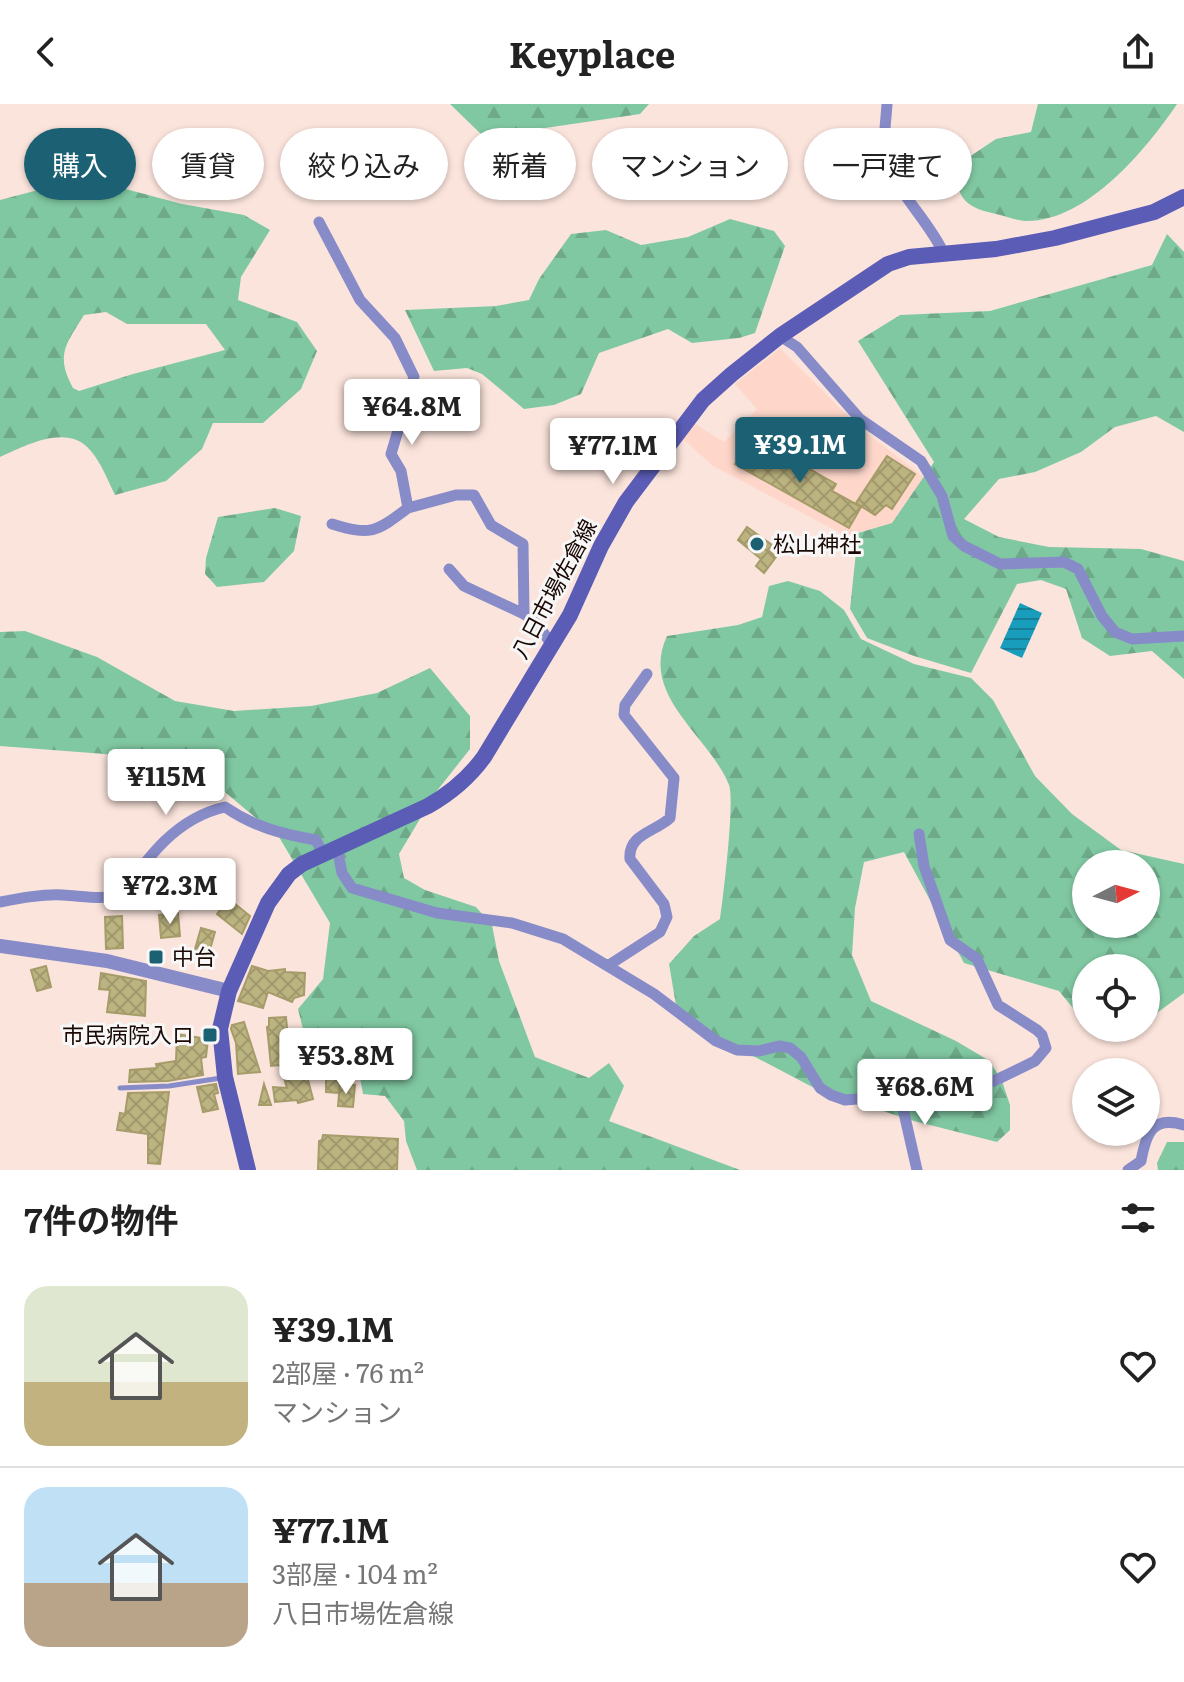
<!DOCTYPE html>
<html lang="ja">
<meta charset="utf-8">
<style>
body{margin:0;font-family:Literata,"Noto Sans JP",serif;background:#f2f2f2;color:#222;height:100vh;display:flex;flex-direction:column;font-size:30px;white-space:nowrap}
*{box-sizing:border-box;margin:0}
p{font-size:26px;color:#767676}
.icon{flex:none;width:44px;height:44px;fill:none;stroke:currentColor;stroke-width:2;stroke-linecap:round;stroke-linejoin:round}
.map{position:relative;height:1066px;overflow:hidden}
.panel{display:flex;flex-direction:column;background:#fff;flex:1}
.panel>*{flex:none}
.hud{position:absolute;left:24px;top:24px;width:1136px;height:72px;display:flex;gap:16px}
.needle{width:52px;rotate:84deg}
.fabs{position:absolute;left:1072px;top:746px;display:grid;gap:16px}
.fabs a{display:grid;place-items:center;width:88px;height:88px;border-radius:50%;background:#fff;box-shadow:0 2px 6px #0004;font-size:40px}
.price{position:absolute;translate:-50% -68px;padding:0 18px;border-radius:8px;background:#fff;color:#222;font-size:26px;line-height:52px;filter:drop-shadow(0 2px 4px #0008)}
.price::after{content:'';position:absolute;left:50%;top:48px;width:24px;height:18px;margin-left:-12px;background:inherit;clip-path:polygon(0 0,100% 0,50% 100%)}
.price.active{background:#1c6073;color:#fff}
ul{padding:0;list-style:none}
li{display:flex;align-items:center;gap:24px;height:200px;padding:0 24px}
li+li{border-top:2px solid #e0e0e0}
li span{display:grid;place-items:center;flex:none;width:224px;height:160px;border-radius:24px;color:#555}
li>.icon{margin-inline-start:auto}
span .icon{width:96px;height:96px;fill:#fffc;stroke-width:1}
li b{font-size:34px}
h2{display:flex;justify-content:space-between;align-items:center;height:96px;padding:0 24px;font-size:34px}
.pill{padding:0 28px;border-radius:36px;background:#fff;box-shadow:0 2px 6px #0004;font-size:28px;line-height:72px}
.pill.active{background:#1c6073;color:#fff}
header{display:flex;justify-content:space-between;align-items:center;height:104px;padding:0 24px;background:#fff;font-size:36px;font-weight:700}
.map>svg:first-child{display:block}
.built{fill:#fed7ca}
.forest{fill:url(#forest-firs);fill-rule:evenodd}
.water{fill:url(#water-rules)}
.building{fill:url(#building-cross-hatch);stroke:#a59c6a;stroke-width:2}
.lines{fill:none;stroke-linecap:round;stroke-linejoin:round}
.service{stroke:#878cc9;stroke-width:5}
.minor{stroke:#878cc9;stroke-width:11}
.tertiary{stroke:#878cc9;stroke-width:14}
.secondary{stroke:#5b5cb5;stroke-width:16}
.poi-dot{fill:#1c6073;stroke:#f7f7f7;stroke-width:3}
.labels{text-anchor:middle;stroke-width:6;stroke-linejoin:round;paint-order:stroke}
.poi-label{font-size:22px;fill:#1a0804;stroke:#f7f7f7;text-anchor:start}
.street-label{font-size:22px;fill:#1a0804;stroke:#f7f7f7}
</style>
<header><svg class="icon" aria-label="back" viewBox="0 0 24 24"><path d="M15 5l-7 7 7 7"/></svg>Keyplace<svg class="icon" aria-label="share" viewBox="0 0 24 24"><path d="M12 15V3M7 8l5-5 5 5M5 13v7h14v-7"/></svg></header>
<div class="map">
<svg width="1184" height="1066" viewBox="0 0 1184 1066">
<defs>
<pattern id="forest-firs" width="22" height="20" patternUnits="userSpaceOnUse" patternTransform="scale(2)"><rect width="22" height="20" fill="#80c8a2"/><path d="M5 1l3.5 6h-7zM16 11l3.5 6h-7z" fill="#6eaa8a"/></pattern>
<pattern id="water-rules" width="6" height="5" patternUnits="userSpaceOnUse" patternTransform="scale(2)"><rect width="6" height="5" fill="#199dbd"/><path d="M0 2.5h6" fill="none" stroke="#167e97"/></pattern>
<pattern id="building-cross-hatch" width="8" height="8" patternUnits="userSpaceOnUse" patternTransform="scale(2)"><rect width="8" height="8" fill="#bcb480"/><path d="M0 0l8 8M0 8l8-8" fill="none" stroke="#a1996d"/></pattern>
</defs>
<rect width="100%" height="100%" fill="#fbe4dc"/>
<path class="built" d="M780,244L860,324L924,373L892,419L846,432L713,362L682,334L694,319L724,338L757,305L735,280Z"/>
<path class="forest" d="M450,0H649L640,10L484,33Z
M1038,0H1177C1146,46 1087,117 1027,117C1016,117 1003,111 992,109C962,102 956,91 957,61L996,35L1031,28Z
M118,83L182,100L244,111L270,126L241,173L238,196L297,218L317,247L301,285L263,319H213L202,345L166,377L115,391C108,377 101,358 90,346C67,319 25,342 0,353V96L42,85ZM106,208L127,220H206L225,246L133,270L79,287L73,284C55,251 66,240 84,211Z
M730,115L774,127L785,142L755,229L739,234L692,239L668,225L599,249L581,290L554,301L524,305L482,270L467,264L434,267L405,206L496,202L529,196L539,175L571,130L606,126L641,141L688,133Z
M1167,130L1184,148V328L1156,312L1115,323L1081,348L1035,368L999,375L964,415L999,433L1049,443L1141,445L1184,457V575L1152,547L1110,552L1082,534L1066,485L1041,476L1017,480L971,569L914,552L867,534L850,505L858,429L892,419L934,358L858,237L900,211L990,207L1152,161Z
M275,404L301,412L294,447L264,478L217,483L205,470L206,454L218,413Z
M788,477L820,487L844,506L861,535L914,560L971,574L993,596L1035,672L1072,710L1121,746L1184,760V889L1146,917V864H1086V920L1059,887L964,859L904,748L864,758L855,804L852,851L871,897L956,937L988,956L1001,974L1010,1001V1026L997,1038L914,1017L818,986L719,934L677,907L669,860L694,832L720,815C723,794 735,697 729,681C709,631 639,592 667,532L738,521L762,513L769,482ZM1086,760H1146V820H1086Z
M25,527L97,553L175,597L234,607L311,602L377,589L430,564L470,612V645L436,688L399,750L404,774L425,786L476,803L492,821L499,857L535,953L589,974L609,959L624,982L609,1017L740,1066H417L406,1037L404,1017L385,992L363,990L359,968L314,969L298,905L323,875L330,819L279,733L202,669L105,650L0,642V528Z
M1090,924H1137L1130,929L1097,933Z
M1167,1038H1184V1066H1158L1157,1059Z"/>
<path class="water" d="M1020,499L1042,509L1022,554L1000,544Z"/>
<path class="building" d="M747,339L796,367L801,360L836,380L832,387L861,403L849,424L735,360Z
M887,352L915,370L892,405L886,401L875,411L856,399Z
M747,423L772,441L768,446L776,453L764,469L756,462L761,455L738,436Z
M229,795L250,812L242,830L217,810Z
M178,809L180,832L161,834L159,811Z
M122,812L123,844L106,845L105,813Z
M201,824L215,828L207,856L193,852Z
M46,862L51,883L37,887L31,866Z
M252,862L268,867L285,865V868L305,869L304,891L294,894L292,898L268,888L263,904L238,897Z
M101,869L146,877L145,912L107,908L110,886L99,885Z
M286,913L290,956L302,953L313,995L298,999L297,996L275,998L273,983L287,984L280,961L271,962L267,923L269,922V914Z
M244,918L260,968L238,970L236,939L231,925L232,921Z
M177,930L208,935L206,953L201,954L203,971L168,977L129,978L130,966L157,964L156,960L176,957Z
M326,974L340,975L339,989L326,988Z
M216,980L218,989L214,990L218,1005L203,1008L197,983Z
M264,980L271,1001H259Z
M340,980L355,981L353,1003L338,1002Z
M169,988L160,1060L148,1059V1030L117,1026L120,1009L125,1010L128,989Z
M323,1031L398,1035L397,1066H318L319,1037L322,1036Z"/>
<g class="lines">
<path class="service" d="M120,984L169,982L221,974"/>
<path class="minor" d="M887,0C886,17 882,41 887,57C898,90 928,116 943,148
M319,118L360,196L395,234L414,273L391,350L401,367L408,404L456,391H474L491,421L523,440L524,510
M780,232L797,243L860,315L921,357L942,392L953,432L964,442L1000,460L1064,458L1078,465L1102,512L1115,528L1132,535L1184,532
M332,420C371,432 376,428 408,404
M449,465L464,482L524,510L538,521L552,541
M337,743L342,769L352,784L437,809L512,819L563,835L654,890L716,937L737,946L759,947L779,942L790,944L801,953L820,984L831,991L845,996L882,993L899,987L912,972L919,970L994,977L1035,957L1046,944L1042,931L1037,926L998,901L977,855L950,836L924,762L919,730
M0,798C21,794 42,790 63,791C83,792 101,796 121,791C148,753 176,714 225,703C254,723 282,730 316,736L323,750
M609,861L660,828L667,813L664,800L630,755C628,730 655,728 670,714L674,674L624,611L625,601L647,570
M899,987L917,1066
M1128,1066L1141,1057C1146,1030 1152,1011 1184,1021"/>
<path class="tertiary" d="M0,842L107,857L229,887"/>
<path class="secondary" d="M248,1066L225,973L220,925L229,887L268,799L289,770L302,760L428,702C451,689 468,675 484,653L570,511L601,442L626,398L703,296L732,270L780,232L888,160L909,153L996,145L1055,134L1154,108L1184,93"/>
</g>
<g class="poi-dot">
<circle cx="757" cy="440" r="8"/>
<rect x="148" y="845" width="16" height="16" rx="4"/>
<rect x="202" y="923" width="16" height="16" rx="4"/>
</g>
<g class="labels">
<g class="poi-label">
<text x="773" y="448">松山神社</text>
<text x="172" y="861">中台</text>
<text x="194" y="939" text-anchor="end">市民病院入ロ</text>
</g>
<g class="street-label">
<text transform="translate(554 485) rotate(-62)" y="8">八日市場佐倉線</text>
</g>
</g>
</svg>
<div class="fabs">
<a><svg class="needle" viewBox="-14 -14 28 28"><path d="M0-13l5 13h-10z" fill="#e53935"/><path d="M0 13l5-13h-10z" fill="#767676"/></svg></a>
<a><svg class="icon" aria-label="locate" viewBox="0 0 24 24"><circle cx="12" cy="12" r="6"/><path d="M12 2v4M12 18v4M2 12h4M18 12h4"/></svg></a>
<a><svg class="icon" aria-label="layers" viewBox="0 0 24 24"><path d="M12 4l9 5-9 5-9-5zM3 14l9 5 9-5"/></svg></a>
</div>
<b class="price" style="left:412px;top:343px">¥64.8M</b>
<b class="price active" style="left:800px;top:381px">¥39.1M</b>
<b class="price" style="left:613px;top:382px">¥77.1M</b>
<b class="price" style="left:166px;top:713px">¥115M</b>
<b class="price" style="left:170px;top:822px">¥72.3M</b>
<b class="price" style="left:346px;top:992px">¥53.8M</b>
<b class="price" style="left:925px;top:1023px">¥68.6M</b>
<div class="hud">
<a class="pill active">購入</a>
<a class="pill">賃貸</a>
<a class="pill">絞り込み</a>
<a class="pill">新着</a>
<a class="pill">マンション</a>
<a class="pill">一戸建て</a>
</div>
</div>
<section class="panel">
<h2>7件の物件<svg class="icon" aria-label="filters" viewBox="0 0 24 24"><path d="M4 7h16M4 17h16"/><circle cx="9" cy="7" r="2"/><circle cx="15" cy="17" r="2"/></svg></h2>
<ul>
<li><span style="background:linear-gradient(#dfe7d0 60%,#c2b280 0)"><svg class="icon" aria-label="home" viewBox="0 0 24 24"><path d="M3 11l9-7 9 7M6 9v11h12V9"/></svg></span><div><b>¥39.1M</b><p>2部屋 · 76 m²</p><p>マンション</p></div><svg class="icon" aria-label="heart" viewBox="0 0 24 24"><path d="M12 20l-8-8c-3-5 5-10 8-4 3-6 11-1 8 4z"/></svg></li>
<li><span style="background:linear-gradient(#bfe0f5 60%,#b9a48a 0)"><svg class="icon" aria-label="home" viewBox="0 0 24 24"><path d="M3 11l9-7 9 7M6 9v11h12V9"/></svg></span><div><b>¥77.1M</b><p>3部屋 · 104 m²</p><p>八日市場佐倉線</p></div><svg class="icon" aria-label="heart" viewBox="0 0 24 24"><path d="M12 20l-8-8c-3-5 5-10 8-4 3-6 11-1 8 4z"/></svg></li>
</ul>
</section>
